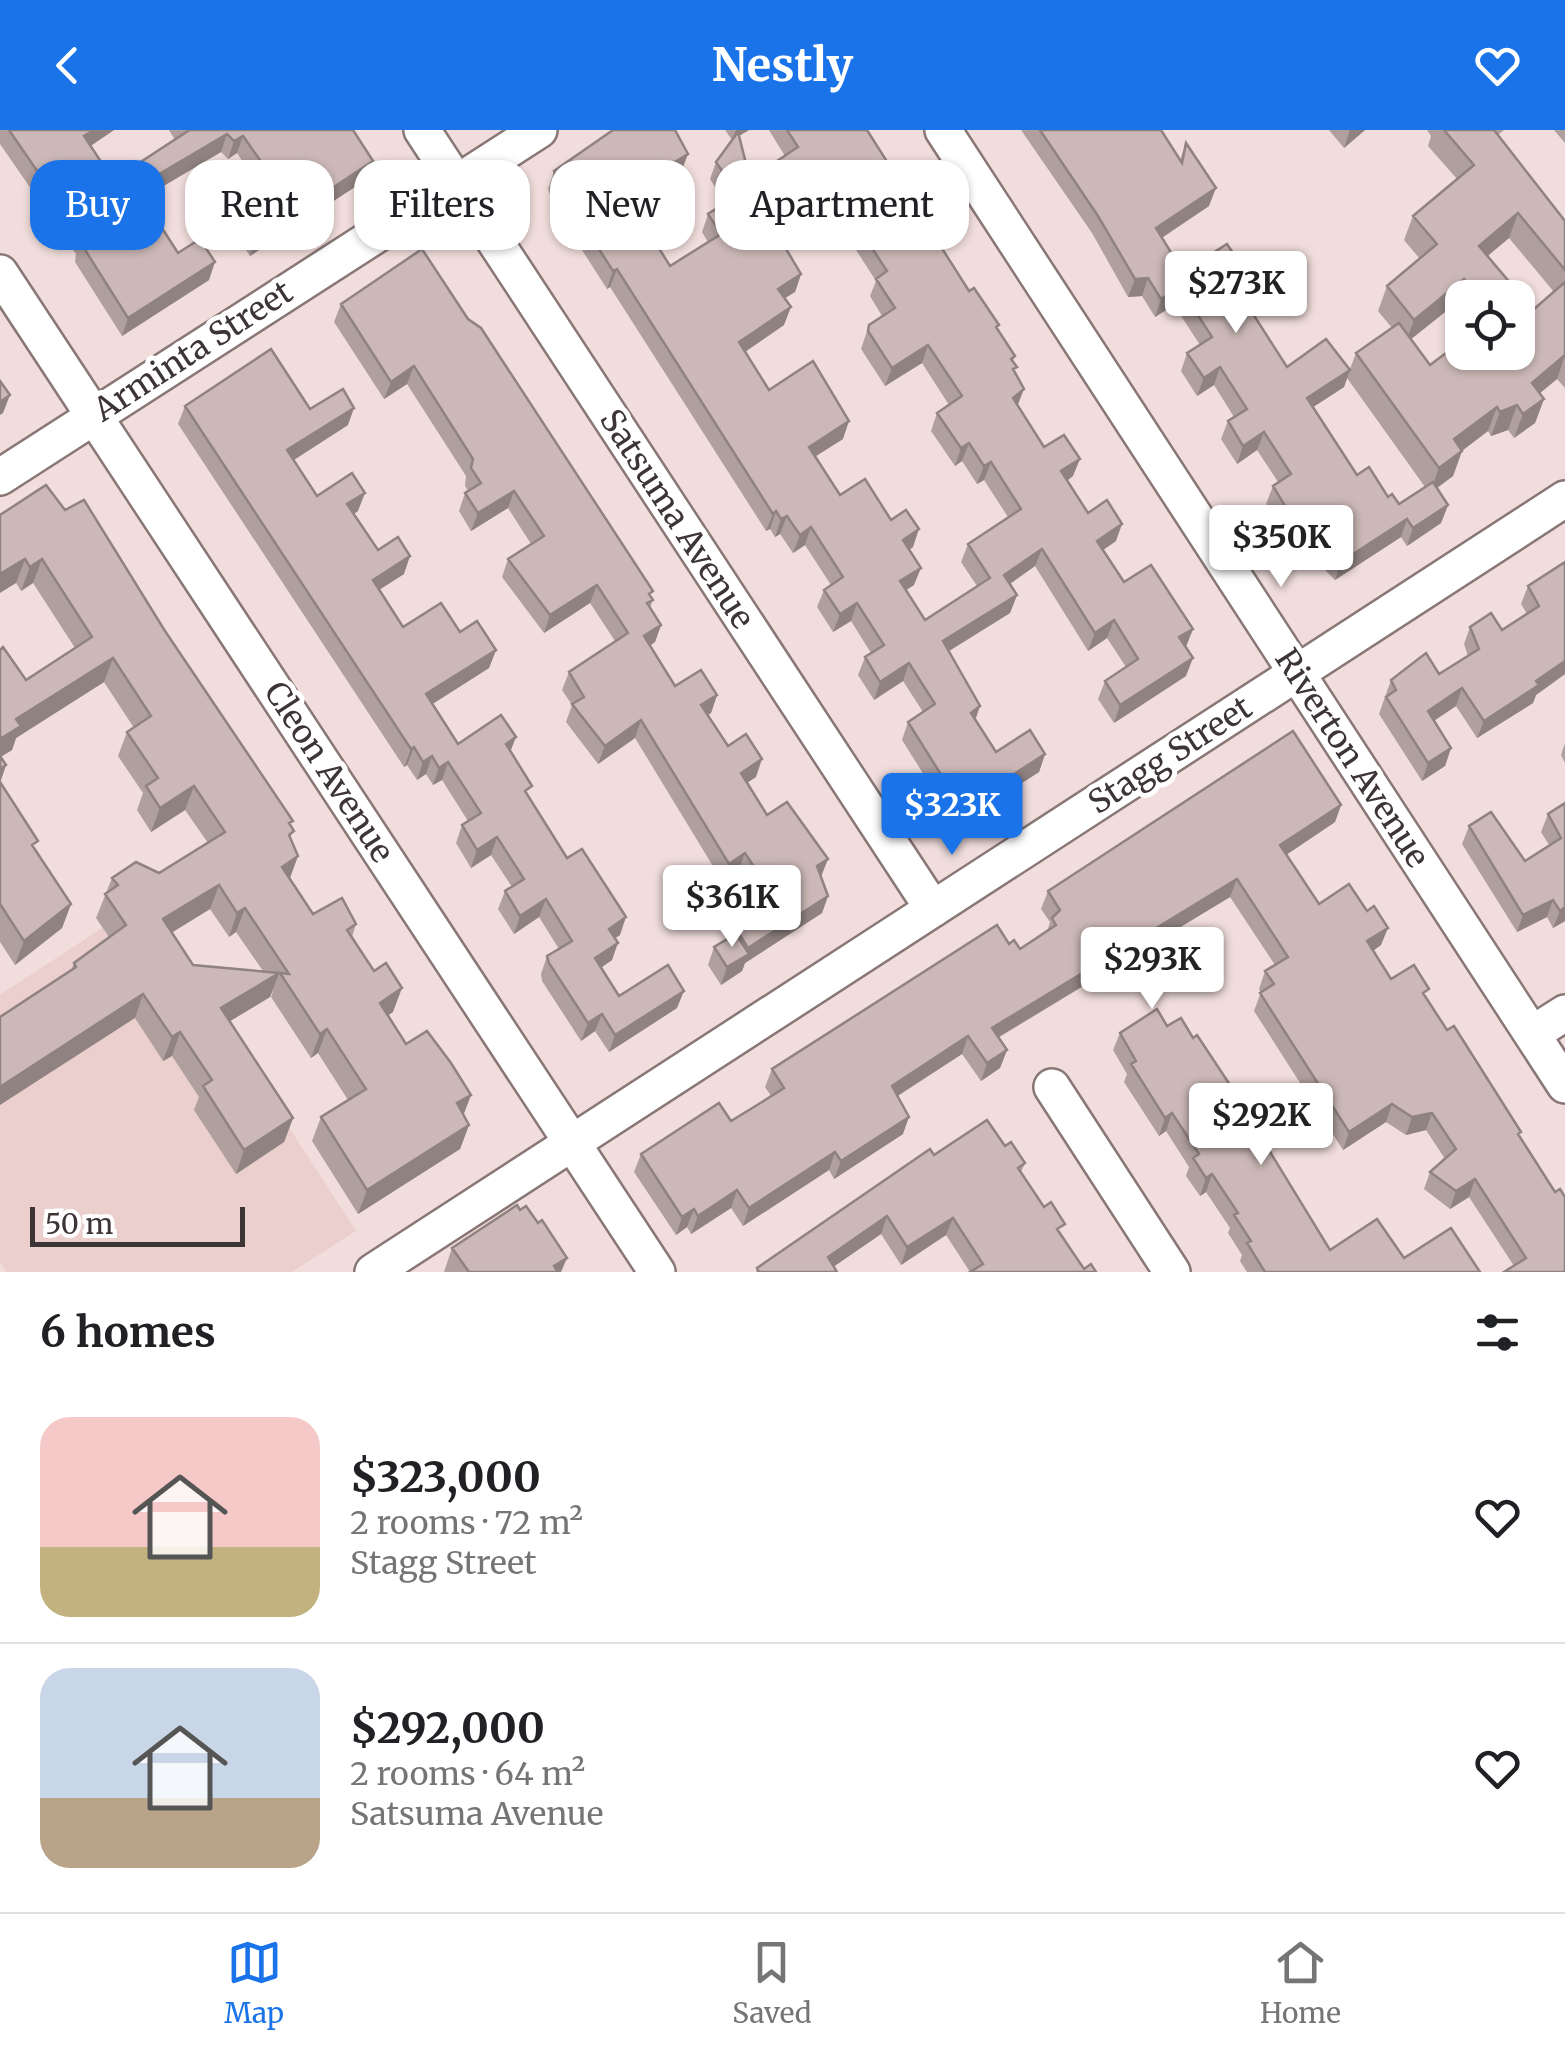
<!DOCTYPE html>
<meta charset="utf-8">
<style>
body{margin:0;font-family:Merriweather,serif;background:#f6f6f6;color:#202124;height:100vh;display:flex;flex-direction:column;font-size:38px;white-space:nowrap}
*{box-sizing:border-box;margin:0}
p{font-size:32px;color:#757577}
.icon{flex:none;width:55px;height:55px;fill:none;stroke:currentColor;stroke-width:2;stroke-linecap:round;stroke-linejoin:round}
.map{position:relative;height:1142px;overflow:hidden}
.sheet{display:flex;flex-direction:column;background:#fff;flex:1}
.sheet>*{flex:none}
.guide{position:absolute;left:30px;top:30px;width:1000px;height:90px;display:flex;gap:20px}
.tools{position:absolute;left:1445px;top:150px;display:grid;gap:20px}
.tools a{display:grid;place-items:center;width:90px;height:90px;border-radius:20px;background:#fff;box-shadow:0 2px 8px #0004;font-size:50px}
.scale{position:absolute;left:30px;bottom:25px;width:215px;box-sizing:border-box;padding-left:10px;border:5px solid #3d3535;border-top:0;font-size:28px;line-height:35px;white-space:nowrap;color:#3d3535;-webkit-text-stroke:8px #fff;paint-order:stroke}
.price{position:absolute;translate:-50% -85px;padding:0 22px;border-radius:10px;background:#fff;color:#222;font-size:32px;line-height:65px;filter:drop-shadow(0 2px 5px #0008)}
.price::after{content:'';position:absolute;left:50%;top:60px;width:30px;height:22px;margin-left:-15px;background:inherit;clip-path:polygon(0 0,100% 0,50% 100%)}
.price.active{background:#1a73e8;color:#fff}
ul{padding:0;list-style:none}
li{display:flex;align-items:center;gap:30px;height:250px;padding:0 40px}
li+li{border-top:2px solid #e0e0e0}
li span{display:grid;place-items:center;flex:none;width:280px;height:200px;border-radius:30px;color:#555}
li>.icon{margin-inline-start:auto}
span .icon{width:120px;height:120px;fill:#fffc;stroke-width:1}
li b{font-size:42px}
h2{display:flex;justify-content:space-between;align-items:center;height:120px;padding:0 40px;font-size:42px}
.tag{padding:0 35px;border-radius:30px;background:#fff;box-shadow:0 2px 8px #0004;font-size:35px;line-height:90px}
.tag.active{background:#1a73e8;color:#fff}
header{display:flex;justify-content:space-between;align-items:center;height:130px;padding:0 40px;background:#1a73e8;color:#fff;font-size:45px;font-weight:700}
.tabs{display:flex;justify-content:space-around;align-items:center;height:140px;border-top:2px solid #e0e0e0;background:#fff;font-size:28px;color:#757577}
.tabs a{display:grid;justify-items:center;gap:5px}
.tabs .active{color:#1a73e8}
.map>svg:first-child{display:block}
.built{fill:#ebcfcd}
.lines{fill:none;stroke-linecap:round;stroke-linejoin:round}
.minor-casing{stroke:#887775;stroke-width:40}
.minor{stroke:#fff;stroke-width:35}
.wall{fill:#af9f9d;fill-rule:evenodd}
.shaded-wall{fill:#8f8280}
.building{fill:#ccb9b7;stroke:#8f8280;stroke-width:2.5;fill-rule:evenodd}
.labels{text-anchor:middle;stroke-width:10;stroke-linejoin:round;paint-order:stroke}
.street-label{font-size:32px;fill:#3d3535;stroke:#fff}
</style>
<header><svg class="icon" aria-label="back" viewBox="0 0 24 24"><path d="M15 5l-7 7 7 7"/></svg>Nestly<svg class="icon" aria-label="heart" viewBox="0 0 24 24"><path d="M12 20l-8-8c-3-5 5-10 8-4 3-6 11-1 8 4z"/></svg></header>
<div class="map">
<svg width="1565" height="1142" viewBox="0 0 1565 1142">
<rect width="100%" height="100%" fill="#f1dedc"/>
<path class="built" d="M143,771L356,1101L292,1142H6L0,1132V865Z"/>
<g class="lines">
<g class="minor-casing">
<path id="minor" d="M422,0L933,779
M943,0L1565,955
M0,143L657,1142
M0,347L539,0
M1532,904L1565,883
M1052,957L1172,1142
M373,1142L1565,369"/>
</g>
<use href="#minor" class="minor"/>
</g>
<path class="wall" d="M0,0H114L91,16L113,50L175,10L169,0H353L373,31L367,49L250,126L223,86L230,68L256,52L237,23L228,29L221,22L158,59L161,63L154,81L152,83L178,123L209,150L122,206L75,132L76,124L0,14Z
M725,0H749L739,6L750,49L785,26L769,0H867L969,161L999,195L997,199L1015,226L1013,231L1018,275L1044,317L1073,346L1067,351L1088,383L1116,411L1103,420L1124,452L1193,499L1186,517V546L1114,593L1098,569L1105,551L1126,537L1107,508L1088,521L1035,436L1010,454L1017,465L1010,483L949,521L975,590L996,622L1045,624L1039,642L970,686L957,666L953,669L949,662L939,669L902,610L908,592L923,582L903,551L874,570L858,545L865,527L871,523L851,491L833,502L817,477L824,460L831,455L805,415L793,423L780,404L775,407L770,399L766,401L610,157L607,159L555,78L548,59L554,41L688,24L681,42L630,72L670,136L708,112L702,102L708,84L725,73L710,49L716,32L732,10ZM827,75L876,151L870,166L882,186L869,195L861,219L885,256L922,233L949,275L937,283L931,301L955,336L962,331L977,354L984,350L1008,387L968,414L961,432L977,456L925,490L906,460L914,455L909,420L913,417L891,390L840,365L815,326L843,309L769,260L745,222L784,195L785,168L795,162L801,144L779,107Z
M1021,0H1161L1180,30L1186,13L1209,76L1162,108L1183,142L1251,150L1243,169L1287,237L1350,239L1356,223L1392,198L1378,181L1387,156L1420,129L1404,110L1413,86L1457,49L1428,16L1431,6L1427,0H1504L1498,5L1565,91V258L1557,249L1540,263L1544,269L1535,293L1514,308L1508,300L1491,306L1488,301L1462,321L1453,346L1437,358L1448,375L1441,393L1407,416L1401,407L1335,450L1312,427L1302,433L1266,374L1273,356L1278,352L1257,320L1237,334L1221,309L1228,291L1234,287L1214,255L1197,266L1181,241L1187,223L1200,215L1174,175L1155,187L1142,166L1128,167L1092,103ZM1509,108L1554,162L1533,180L1487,126ZM1462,168H1518L1462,222L1430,235L1411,209L1455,174L1462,183ZM1347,248L1425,357L1399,374L1357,345L1313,277L1344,257Z
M1329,0H1365L1344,18Z
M1554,0H1565V13Z
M422,119L653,470L650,478L661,495L655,512L650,516L675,556L717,565L711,583L708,585L728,616L756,647L747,653L767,685L821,747L828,766L822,783L745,833L742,841L721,855L708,835L714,817L728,809L733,794L761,775L738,741L722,751L635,608L598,634L566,592L572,575L562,560L569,542L615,511L590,473L544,503L502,447L508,429L531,414L508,378L471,401L459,381L465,363L468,361L465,356L466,346L407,254L384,269L334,192L341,174Z
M185,276L348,295L294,330L317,366L358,381L354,384L378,420L404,444L379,460L403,497L460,502L496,520L489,538L432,574L458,614L510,622L529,667L567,728L620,805L615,808L612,830L601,838L619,866L677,878L609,922L595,901L581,911L542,851L541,844L547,826L559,819L539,787L514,804L498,779L505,761L512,757L491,725L471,738L456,713L462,695L468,691L442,650L433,655L426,644L417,650L407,635L404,637L178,294Z
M65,380L165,501L291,696V710L298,726L290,748L313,784L356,794L352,807L393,882L388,885L406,914L471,965L463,984L469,995L460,1019L358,1084L312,1011L321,987L348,970L318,923L311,928L271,867L274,858L270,867L230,891L293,988L284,1012L236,1044L194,980L199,967L172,926L163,931L135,888L71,841L74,833L109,807L96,788L112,748L159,743L208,713L185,680L151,702L137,680L143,663L118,626L127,602L134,598L104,552L16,608L12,620L1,627L6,635L0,652L35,719L71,774L62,798L15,835L0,812V520L26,550L75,518L33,453L21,461L16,453L0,385ZM210,779L229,807L236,802L263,841L193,835L172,802Z
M1565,432V544L1536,565L1533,573L1477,608L1456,576L1434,591L1451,618L1445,636L1422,651L1379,584L1391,550L1439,544L1468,526L1464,514L1470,497L1502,500L1527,484L1521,474L1528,456Z
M1565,613V633L1561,625Z
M1565,673V791L1553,798L1547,787L1517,802L1462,714L1469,696L1525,731L1549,715L1541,702L1548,684Z
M1341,675L1335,692L1286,725L1319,774L1381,815L1373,821L1391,849L1426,868L1520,1007L1565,1142L1514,1136L1469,1067L1450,1079L1424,1059L1430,1042L1445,1029L1426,1000L1406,1005L1386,992L1343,1020L1254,881L1261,862L1259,859L1265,841L1275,835L1230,767L998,908L1007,920L1000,938L981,951L962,924L898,966L903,1004L834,1049L829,1040L743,1096L731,1078L691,1104L687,1097L676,1105L634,1042L641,1024L731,991L771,966L765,957L772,939L1009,814L1020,819L1047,802L1050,792L1041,779L1048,761Z
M1167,896L1193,908L1234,961L1227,979L1223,982L1240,1009L1330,1120L1404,1128L1480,1142H1247L1240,1131L1242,1125L1228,1103L1230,1098L1206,1062L1200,1066L1186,1046L1189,1037L1166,1001L1159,1006L1124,952L1127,944L1113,920L1120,903Z
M1005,1016L1025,1033L1021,1042L1084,1139L1096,1142H970L946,1105L901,1135L881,1104L834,1136L837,1142H756L757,1138L934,1025Z
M452,1118L561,1142H444Z"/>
<path class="shaded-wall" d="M94,0H114L78,24L84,6Z
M736,0H749L732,10Z
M1350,0H1365L1344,18Z
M227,4L221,22L145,67L151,49Z
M243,6L237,23L228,29L234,11Z
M688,24L681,42L617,80L624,62Z
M373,31L367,49L250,126L257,108Z
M833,58L827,75L766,115L773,97Z
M1216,58L1209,76L1149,116L1156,98Z
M161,63L154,81L139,91L146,73Z
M1518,83L1509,108L1470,141L1479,116Z
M215,132L209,150L122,206L128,188Z
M617,139L610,157L607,159L613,141Z
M801,144L795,162L772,176L778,159Z
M1148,148L1142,166L1128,167L1135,149Z
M1464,149L1455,174L1405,214L1414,190Z
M1251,150L1244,168L1230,177L1237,159Z
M1180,157L1174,175L1155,187L1161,169Z
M791,177L784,195L733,230L739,212Z
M928,215L922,233L885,256L892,238Z
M1565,225L1557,249L1523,277L1532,253Z
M414,236L407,254L384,269L391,252Z
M1220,237L1214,255L1197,266L1204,248Z
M1350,240L1344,257L1301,285L1307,268Z
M1024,259L1017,277L1013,268Z
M10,265L3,283L0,285V272Z
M1544,269L1535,293L1514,308L1523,284Z
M1517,275L1508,300L1491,306L1500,282Z
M1497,277L1488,301L1447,332L1462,321L1453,346L1430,363L1439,338L1454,309Z
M354,278L348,295L281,338L287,320Z
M849,291L843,309L802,335L809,317Z
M1264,302L1257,320L1237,334L1243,316Z
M969,313L962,331L955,336L961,318Z
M1080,329L1073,346L1054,359L1061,341Z
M991,332L984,350L977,354L984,336Z
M514,361L508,378L471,401L478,383Z
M365,363L358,381L341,392L347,374Z
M1448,375L1441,393L1407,416L1413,398Z
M776,381L770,399L766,401L773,384Z
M787,386L780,404L775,407L781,389Z
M1407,389L1401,407L1335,450L1341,432Z
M1122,394L1116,411L1090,429L1097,411Z
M811,397L805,415L793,423L800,405Z
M919,399L913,417L897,428L903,410Z
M1319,409L1312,427L1302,433L1309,416Z
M1042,419L1035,436L998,462L1004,445Z
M410,426L404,444L366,468L373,450Z
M25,429L16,453L0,463V444Z
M42,429L33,453L21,461L30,437Z
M921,438L914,455L894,468L900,451Z
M597,455L590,473L544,503L550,485Z
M1017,465L1010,483L936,529L943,511Z
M857,473L851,491L833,502L840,484Z
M1114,490L1107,508L1088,521L1095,503Z
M661,495L655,512L638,524L644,506Z
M1193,499L1186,516L1173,525L1179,507Z
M496,520L489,538L420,582L426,564Z
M113,528L104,552L16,608L12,620L0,627V609L16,589Z
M1193,528L1186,546L1114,593L1120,575Z
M1565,531V544L1536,565L1533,573L1477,608L1484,591Z
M909,533L903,551L874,570L880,552Z
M1462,558L1456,576L1421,599L1428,581Z
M717,565L711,583L695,593L701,575Z
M980,576L974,594L971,583Z
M641,590L635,608L598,634L605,616Z
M516,607L509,625L506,614Z
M414,617L407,635L404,637L411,619Z
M1451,618L1445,636L1422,651L1428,633Z
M1045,624L1039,642L970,686L977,668Z
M432,626L426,644L417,650L423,632Z
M762,629L756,647L734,661L741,643Z
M448,632L442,650L433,655L439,638Z
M6,635L0,653V639Z
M955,644L949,662L939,669L945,651Z
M964,648L957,666L953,669L959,651Z
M194,656L185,680L151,702L160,678Z
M1341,675L1335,692L1274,733L1280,715Z
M497,707L491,725L471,738L477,720Z
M745,723L738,741L722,751L729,734Z
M298,726L289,750L282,737Z
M828,729L821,747L817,736Z
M1237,749L1230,767L985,915L992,898Z
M219,755L210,779L155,813L163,789Z
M828,766L822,783L745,833L742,841L721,855L727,837L745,826L748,818Z
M546,769L539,787L514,804L520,786Z
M1553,770L1547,787L1517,802L1523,785Z
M71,774L62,798L15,835L24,811Z
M1565,777V791L1553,798L1560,781Z
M245,778L236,802L229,807L237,783Z
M626,787L620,805L603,816L609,799Z
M1388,798L1381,815L1361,829L1367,811Z
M618,813L612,830L588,846L595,828Z
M279,843L270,867L212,902L221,878Z
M402,858L393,882L371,897L380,873Z
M684,861L677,878L609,922L615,905Z
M143,864L135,888L0,975V957Z
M602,884L595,901L581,911L588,893Z
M327,899L318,923L311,928L320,904Z
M180,902L172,926L163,931L172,907Z
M968,906L962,924L886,973L892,956Z
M1007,920L1000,938L981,951L987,933Z
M1234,961L1227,979L1210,990L1217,972Z
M471,965L462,989L457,973Z
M1392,974L1386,992L1343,1020L1349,1002Z
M1172,983L1166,1001L1159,1006L1165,988Z
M1432,983L1426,1000L1406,1005L1412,987Z
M909,987L903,1004L834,1049L841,1031Z
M293,988L284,1012L236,1044L244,1020Z
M469,995L460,1019L358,1084L367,1060Z
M835,1022L829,1040L743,1096L749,1078Z
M1212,1044L1206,1062L1200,1066L1206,1048Z
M1475,1049L1469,1067L1450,1079L1456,1061Z
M737,1060L731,1078L691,1104L698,1086Z
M694,1079L687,1097L676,1105L682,1087Z
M887,1086L881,1104L826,1142L828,1127Z
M953,1088L946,1105L901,1135L907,1117Z
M567,1128L561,1142H552L554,1136Z"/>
<path class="building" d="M9,0H94L84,6L113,50L188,1L187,0H353L373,31L257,108L230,68L269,43L243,6L234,11L227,4L151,49L161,63L146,73L178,123L200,109L215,132L128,188L82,115V106Z
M613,0H675L688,24L624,62L670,136L721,104L708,84L738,65L716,32L738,2L750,49L798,17L787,0H867L969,161L974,158L999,195L996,197L1015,226L1011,229L1017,237L1013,239L1024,259L1013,268L1044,317L1064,305L1080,329L1061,341L1088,383L1107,370L1122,394L1097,411L1124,452L1151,435L1193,499L1179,507L1193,528L1120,575L1105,551L1138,529L1114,490L1095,503L1042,419L1004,445L1017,465L943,511L980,576L971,583L996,622L1030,600L1045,624L977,668L964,648L959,651L955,644L945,651L908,592L935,574L909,533L880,552L865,527L884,515L857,473L840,484L824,460L843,447L811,397L800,405L787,386L781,389L776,381L773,384L617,139L613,141L561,60L554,41ZM833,58L887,141L876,149L895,178L869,195L868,201L892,238L928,215L962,266L937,283L961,318L969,313L984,336L991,332L1021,379L968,414L990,448L925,490L900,451L921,438L903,410L919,399L906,380L891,390L865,349L840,365L809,317L849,291L813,231L769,260L739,212L791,177L778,159L801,144L773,97Z
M1040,0H1161L1182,33L1186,13L1216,58L1156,98L1183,142L1227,114L1251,150L1237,159L1287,237L1326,209L1350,240L1307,268L1357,345L1369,337L1388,367L1392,364L1399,374L1433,352L1448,375L1413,398L1407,389L1341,432L1319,409L1309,416L1273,356L1291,344L1264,302L1243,316L1228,291L1247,279L1220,237L1204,248L1187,223L1212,207L1180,157L1161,169L1148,148L1135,149L1098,86Z
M1444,0H1494L1565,91V140L1518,83L1479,116L1533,180L1565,152V225L1532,253L1544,269L1523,284L1517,275L1500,282L1497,277L1454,309L1462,321L1439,338L1356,223L1399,193L1430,235L1462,211V222H1518V168H1479L1464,149L1414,190L1387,156L1437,114L1413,86L1474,35Z
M422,119L468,189L481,198L653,461L649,464L653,470L647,473L661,495L644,506L675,556L701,540L717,565L701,575L728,616L746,604L762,629L741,643L767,685L787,672L828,729L817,736L828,766L748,818L733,794L773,766L745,723L729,734L641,590L605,616L572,574L584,567L569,542L628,503L597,455L550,485L508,429L544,406L514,361L478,383L465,363L481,353L471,338L473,329L414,236L391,252L341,174Z
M271,219L310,279L343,259L354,278L287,320L317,366L352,343L365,363L347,374L378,420L398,407L410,426L373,450L403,497L441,473L460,502L477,491L496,520L426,564L458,614L501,585L516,607L506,614L532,656L525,661L567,728L582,719L626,787L609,799L618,813L595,828L619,866L668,835L684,861L615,905L602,884L588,893L549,833L547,826L572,811L546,769L520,786L505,761L524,749L497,707L477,720L462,695L481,683L448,632L439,638L432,626L423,632L414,617L411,619L185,276Z
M0,251L10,265L0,272Z
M46,355L65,380L84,370L165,501L293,691L289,693L294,701L289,705L298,726L282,737L313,784L342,768L356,794L347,800L374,841L386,833L402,858L380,873L406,914L427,901L451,933L471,965L457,973L469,995L367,1060L321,987L366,959L327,899L320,904L280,843L289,844L245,778L237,783L219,755L163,789L193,835L279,843L221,878L293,988L244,1020L203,956L212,950L180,902L172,907L143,864L0,957V887L76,837L74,833L126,795L105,764L118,755L112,748L136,732L159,743L225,702L194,656L160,678L146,656L158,648L127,602L151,586L113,528L16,589L21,596L0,609V520L3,517L26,550L92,507L42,429L30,437L25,429L0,444V385Z
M1565,432V531L1536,551L1539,555L1484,591L1462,558L1428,581L1451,618L1428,633L1386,567L1396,560L1391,550L1426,523L1439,544L1479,519L1470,497L1491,483L1502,500L1539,476L1528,456Z
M1293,601L1341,675L1280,715L1319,774L1349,754L1367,781L1374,776L1388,798L1367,811L1391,849L1414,835L1429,859L1423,863L1447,900L1454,896L1521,1002L1518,1004L1555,1062L1560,1059L1565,1067V1142H1504L1526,1128L1475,1049L1456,1061L1430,1042L1456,1019L1432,983L1412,987L1392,974L1349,1002L1260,863L1274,854L1265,841L1288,827L1237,749L992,898L1007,920L987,933L968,906L892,956L909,987L841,1031L835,1022L749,1078L737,1060L698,1086L694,1079L682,1087L641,1024L719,973L731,991L762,972L784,958L772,939L997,795L1009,814L1014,810L1020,819L1056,795L1052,788L1060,780L1048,761Z
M0,626L6,635L0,639Z
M0,652L38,711L32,715L71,774L24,811L0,774Z
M1565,673V777L1560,781L1553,770L1523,785L1469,696L1491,682L1525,731L1561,708L1548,684Z
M736,804L749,824L727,837L714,817Z
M1157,879L1167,896L1181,888L1193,908L1197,905L1234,961L1217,972L1240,1009L1256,999L1330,1120L1377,1089L1404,1128L1451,1098L1480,1142H1265L1247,1113L1251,1111L1234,1085L1238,1083L1212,1044L1206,1048L1193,1028L1199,1024L1172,983L1165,988L1131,934L1136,931L1120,903Z
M987,990L1005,1016L1011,1012L1025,1033L1018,1038L1044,1077L1051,1072L1065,1094L1057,1099L1084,1139L1091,1134L1096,1142H970L983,1134L953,1088L907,1117L887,1086L828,1127L837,1142H759L757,1138L930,1019L934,1025Z
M517,1075L520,1080L526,1076L538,1093L542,1090L567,1128L554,1136L558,1142H469L452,1118Z"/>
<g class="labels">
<g class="street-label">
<text transform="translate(193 221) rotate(-33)" y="11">Arminta Street</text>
<text transform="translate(677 389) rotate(57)" y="11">Satsuma Avenue</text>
<text transform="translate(1170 625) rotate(-33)" y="11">Stagg Street</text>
<text transform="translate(1352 628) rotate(57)" y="11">Riverton Avenue</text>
<text transform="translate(329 642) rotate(57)" y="11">Cleon Avenue</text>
</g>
</g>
</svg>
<div class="tools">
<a><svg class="icon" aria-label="locate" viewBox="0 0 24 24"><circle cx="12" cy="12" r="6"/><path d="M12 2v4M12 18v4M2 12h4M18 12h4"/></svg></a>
</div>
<div class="scale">50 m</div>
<b class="price" style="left:1236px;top:206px">$273K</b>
<b class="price" style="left:1281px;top:460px">$350K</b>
<b class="price active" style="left:952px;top:728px">$323K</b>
<b class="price" style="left:732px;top:820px">$361K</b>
<b class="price" style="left:1152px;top:882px">$293K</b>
<b class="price" style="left:1261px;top:1038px">$292K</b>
<div class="guide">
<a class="tag active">Buy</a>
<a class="tag">Rent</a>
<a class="tag">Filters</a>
<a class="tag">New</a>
<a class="tag">Apartment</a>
</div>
</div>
<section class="sheet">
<h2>6 homes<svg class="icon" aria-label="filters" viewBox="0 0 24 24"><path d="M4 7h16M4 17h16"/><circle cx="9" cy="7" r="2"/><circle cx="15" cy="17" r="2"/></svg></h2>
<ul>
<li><span style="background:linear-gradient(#f6c9c9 65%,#c2b280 0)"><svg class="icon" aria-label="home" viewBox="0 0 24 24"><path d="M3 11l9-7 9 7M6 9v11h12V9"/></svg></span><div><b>$323,000</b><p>2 rooms · 72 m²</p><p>Stagg Street</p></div><svg class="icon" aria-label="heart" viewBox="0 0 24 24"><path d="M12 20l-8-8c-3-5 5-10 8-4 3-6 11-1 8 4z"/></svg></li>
<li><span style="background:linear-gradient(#c9d6e8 65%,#b9a48a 0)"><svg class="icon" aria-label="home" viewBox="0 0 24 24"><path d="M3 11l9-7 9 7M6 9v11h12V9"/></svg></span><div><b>$292,000</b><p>2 rooms · 64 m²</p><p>Satsuma Avenue</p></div><svg class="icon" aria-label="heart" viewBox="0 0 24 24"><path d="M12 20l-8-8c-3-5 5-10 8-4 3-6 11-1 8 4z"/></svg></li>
</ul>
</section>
<nav class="tabs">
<a class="active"><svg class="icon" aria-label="map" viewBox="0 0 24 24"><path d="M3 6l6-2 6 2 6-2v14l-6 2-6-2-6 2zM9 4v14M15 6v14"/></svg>Map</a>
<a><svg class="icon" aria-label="saved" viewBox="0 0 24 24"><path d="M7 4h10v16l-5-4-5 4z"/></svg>Saved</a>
<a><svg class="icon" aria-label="home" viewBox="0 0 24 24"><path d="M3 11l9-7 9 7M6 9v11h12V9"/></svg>Home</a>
</nav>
